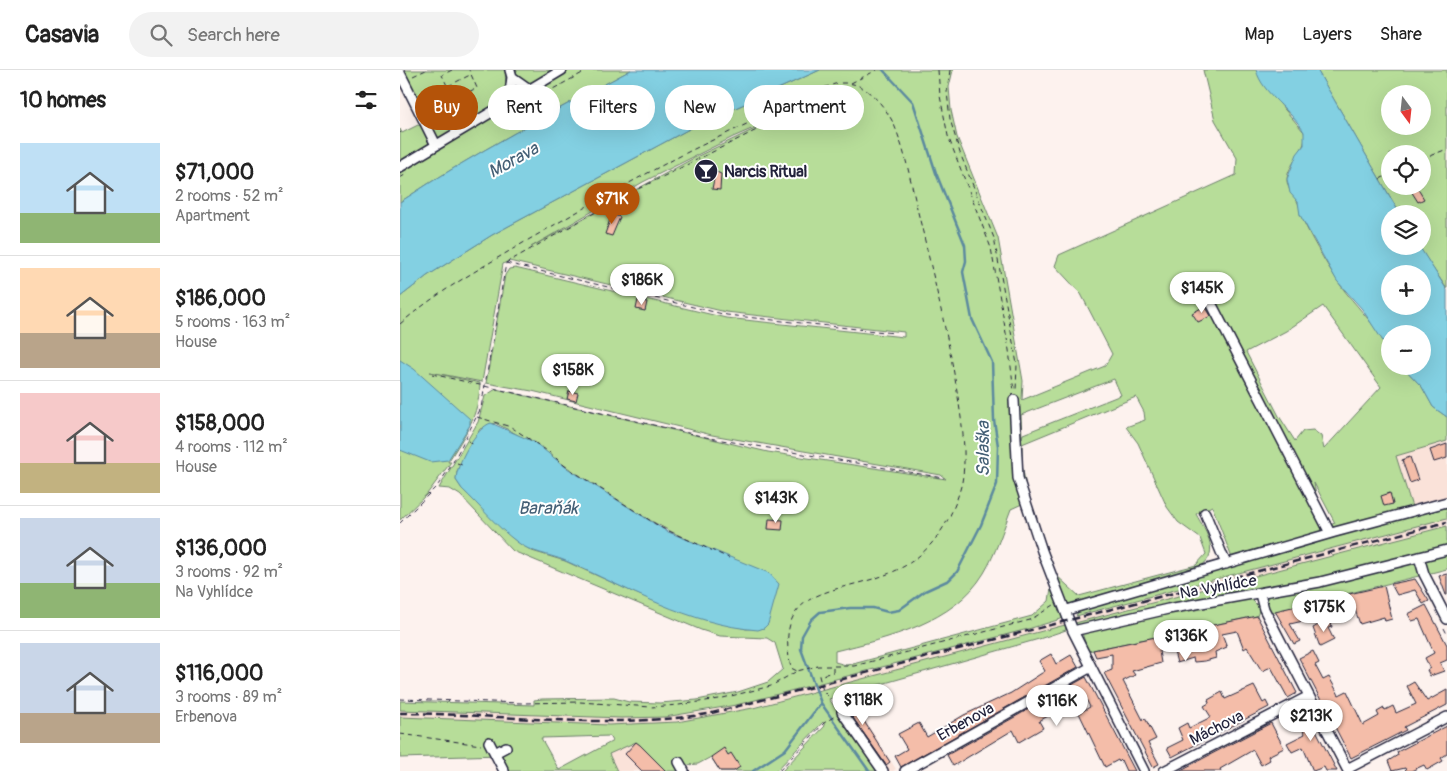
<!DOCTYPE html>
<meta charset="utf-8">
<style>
body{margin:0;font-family:Pangolin,sans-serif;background:#f2f2f2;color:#222;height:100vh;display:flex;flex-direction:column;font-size:19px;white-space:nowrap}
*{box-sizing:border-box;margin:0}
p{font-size:16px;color:#767676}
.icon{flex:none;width:28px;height:28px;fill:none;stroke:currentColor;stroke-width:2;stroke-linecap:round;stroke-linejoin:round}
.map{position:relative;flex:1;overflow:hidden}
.drawer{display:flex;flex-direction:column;background:#fff;width:400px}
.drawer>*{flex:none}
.hud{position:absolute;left:15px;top:15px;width:475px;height:45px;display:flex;gap:10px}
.needle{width:32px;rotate:165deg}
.fabs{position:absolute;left:981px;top:15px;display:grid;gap:10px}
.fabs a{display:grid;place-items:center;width:50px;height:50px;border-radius:50%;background:#fff;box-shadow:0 5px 20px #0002;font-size:25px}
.price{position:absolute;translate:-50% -42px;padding:0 11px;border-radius:18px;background:#fff;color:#222;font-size:16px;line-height:32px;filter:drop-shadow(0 1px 2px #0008)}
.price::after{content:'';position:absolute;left:50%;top:30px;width:15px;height:11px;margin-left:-8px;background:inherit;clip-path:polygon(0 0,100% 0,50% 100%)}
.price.on{background:#b45309;color:#fff}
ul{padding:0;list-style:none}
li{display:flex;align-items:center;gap:15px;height:125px;padding:0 20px}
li+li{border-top:1px solid #e0e0e0}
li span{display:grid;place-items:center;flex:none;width:140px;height:100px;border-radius:0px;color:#555}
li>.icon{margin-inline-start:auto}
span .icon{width:60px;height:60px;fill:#fffc;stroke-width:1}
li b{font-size:21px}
h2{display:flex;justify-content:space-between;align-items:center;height:60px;padding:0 20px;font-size:21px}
.tag{padding:0 18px;border-radius:22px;background:#fff;box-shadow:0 5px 20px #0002;font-size:18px;line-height:45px}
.tag.on{background:#b45309;color:#fff}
header{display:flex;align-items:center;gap:30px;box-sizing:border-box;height:70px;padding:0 25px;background:#fff;border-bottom:1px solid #e0e0e0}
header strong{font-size:24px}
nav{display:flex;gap:28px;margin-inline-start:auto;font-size:18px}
.search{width:350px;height:45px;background:#f2f2f2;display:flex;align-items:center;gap:12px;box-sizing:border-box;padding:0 18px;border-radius:28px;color:#767676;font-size:19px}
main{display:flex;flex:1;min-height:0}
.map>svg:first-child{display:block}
.built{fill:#fae2d9}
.green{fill:#b7dd99;stroke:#6c806a;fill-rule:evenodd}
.water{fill:#83d0e2;stroke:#5c8a9f;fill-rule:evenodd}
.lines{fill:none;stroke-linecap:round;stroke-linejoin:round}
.stream{stroke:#5c8a9f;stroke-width:2.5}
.building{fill:#f4bda9;stroke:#22223b}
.minor-casing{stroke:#22223b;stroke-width:12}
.path{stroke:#22223b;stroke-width:1;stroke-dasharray:5 4;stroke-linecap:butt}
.minor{stroke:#fff;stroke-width:9}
.rail{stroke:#22223b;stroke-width:2.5;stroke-dasharray:8 4;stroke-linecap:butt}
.labels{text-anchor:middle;stroke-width:4;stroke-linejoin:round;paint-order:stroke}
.poi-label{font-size:16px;font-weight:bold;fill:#22223b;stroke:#fff;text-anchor:start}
.street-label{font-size:16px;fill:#22223b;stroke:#fff}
.water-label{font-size:18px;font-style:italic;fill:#445f75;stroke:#fff}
</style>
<header>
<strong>Casavia</strong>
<div class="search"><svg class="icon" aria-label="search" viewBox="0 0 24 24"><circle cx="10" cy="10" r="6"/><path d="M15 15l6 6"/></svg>Search here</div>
<nav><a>Map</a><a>Layers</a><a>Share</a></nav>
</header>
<main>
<section class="drawer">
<h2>10 homes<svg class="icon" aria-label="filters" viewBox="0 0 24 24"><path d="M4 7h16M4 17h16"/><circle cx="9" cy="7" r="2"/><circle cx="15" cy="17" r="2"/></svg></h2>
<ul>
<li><span style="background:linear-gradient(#bfe0f5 70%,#8fb573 0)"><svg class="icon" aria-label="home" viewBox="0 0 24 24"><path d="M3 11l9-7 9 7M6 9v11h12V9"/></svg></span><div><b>$71,000</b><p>2 rooms · 52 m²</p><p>Apartment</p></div></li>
<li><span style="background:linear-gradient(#ffd9b3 65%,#b9a48a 0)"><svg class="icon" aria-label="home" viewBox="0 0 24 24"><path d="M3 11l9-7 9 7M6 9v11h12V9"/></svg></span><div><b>$186,000</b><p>5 rooms · 163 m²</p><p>House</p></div></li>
<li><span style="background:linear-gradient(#f6c9c9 70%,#c2b280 0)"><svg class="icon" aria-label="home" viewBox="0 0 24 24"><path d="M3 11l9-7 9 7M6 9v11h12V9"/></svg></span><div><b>$158,000</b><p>4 rooms · 112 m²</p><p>House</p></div></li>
<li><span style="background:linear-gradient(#c9d6e8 65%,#8fb573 0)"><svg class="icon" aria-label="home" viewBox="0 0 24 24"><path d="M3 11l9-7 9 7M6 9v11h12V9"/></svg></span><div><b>$136,000</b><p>3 rooms · 92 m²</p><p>Na Vyhlídce</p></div></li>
<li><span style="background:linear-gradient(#c9d6e8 70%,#b9a48a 0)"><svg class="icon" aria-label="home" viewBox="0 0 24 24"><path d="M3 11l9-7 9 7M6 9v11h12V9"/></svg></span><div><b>$116,000</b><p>3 rooms · 89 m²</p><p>Erbenova</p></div></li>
</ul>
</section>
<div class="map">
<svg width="1047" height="701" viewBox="0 0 1047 701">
<rect width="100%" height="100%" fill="#fdf2ee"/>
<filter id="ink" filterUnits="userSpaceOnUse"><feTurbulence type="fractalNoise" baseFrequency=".02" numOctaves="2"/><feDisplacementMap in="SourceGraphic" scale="10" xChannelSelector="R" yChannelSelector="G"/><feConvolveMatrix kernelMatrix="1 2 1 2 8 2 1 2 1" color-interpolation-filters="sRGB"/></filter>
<g filter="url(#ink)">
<path class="built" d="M1047,371V428L1012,438L996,386Z
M1047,448V456L465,609L309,648L243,655H209L0,647V640L221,648L265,647L303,642L464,603Z
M447,623L496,699L493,701H483L434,631Z
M236,672L266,701H217L209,684Z"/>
<path class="green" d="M2,0H105L106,17L98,33L37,69Z
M116,0H231C153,42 74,83 0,132V103L137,20L131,12L127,13L117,6Z
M420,0H553L549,17L551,40L557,67L598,168L623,311L622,330L705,296L712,284L681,224L655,196L659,185L836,105L837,88L815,50L803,0H856L868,20L904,62C910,77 886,95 887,111C888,121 895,126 899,135C900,139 900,143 901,146C911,168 924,190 937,210C953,236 990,264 990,296H1002L1022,317L1033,337L1047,347V371L996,386L1012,437L1047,428V448L676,546L679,540L832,488L812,436L796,444C807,464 822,484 797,499L669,536L665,532L664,547L661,549L628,559L336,635L265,647L221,648L0,640V631L134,635V630L142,629L214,628L229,632L260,633L297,630L338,622L368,612L383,599L375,573L367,568L320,566L301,560L113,481L60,425L50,419L39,418L78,352L85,326L96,319L368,382L546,409L541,405L312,365L132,321L86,313L105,205L109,199L115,198L326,248L504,267V262L326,242L109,191L110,190L103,194L82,312L30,302L80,313C79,346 65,365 48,392H51L27,424L0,450V227L27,206L92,165L291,58ZM386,44L294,88L131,177L243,112L333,67ZM923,236L981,317L924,379L921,366L913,360L903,361L895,371L879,346L846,282L886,261ZM714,309L721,325L623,364L622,368L621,345ZM736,327L744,342L745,350L726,357L738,373L767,437L778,452L800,468L806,484L796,495L679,526L656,505L627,422L622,395V374ZM95,353C138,373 171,402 211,427C261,459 313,484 369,503L364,558L346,559L281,541L235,523L165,491L132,481L116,471L62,419L56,410L57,401L80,359ZM914,413L935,453L922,458ZM622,434L651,518L649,531L632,546L453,594L446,595L435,592V581C488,568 554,553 584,503C596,483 603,460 611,439Z
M917,0H1047V219L1018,176H1022V144H1000ZM990,24H1022V56H990ZM990,84H1022V116H990Z
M18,55L22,56L29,74L0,92V59L2,63Z
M1047,456V499L878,541L876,543L869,541L864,521L846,524L860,538L857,546L688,581L680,557L675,553Z
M665,555L666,560L639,569L429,629L479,701H382L425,656L423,652L376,701H320L311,687L298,694L287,695L281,689L280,701H266L236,672L209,684L217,701H107L101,685L0,688V647L209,655L277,652L353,638ZM210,666L213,671L159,700L141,668Z"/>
<path class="water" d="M231,0H420L291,58L92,165L27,206L0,227V132C74,83 153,42 231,0Z
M856,0H917L1000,144H990V176H1019L1047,220V347L1033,337L1022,317L1002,296H1022V264H990V282L962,239L937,211L900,145L898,132L890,123L887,109L897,84L904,75V62C891,39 863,25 856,0ZM990,204H1022V236H990Z
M0,290L14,299L70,349V355L48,390L30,392L0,380Z
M91,353L134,372L167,398L266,461L369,503L379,514L368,554L364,558L358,560C290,555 227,518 166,491C149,484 131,483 117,472C97,457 80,436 62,419L56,410C56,395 76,357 91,353Z"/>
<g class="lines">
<path class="stream" d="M353,701L385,680L421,633
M469,701L421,633L401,579L402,566L411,550L420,542L450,538H473L488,542L499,540L525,521L549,510L557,502L581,455L597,414L598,376L594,350L592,292L572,249L563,202L566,191L565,175L536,103L513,32L483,0"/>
</g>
<path class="building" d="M307,98L321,104L320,120L312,119L314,109L304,106Z
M1008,116H1016L1024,129L1018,132Z
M212,144L220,147L212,166L205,164Z
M238,230L247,232L245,241L236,239Z
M805,236L811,246L798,252L792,243Z
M169,321L178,323L176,331L167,329Z
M1047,374V388L1034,392L1030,380Z
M1010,387L1018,410L1010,413L1002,390Z
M990,423L993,434L984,436L981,426Z
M369,449L383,450L382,460L368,459Z
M1047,504V525H1046L1039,506Z
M1015,509L1029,531L1023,534L1015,520L997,525L991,514Z
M984,516L992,549L985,551L984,547L960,554L954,537L928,541L929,545L890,554L900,571L894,574L875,541Z
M1026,535L1047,575V590L1040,593L1044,601L1030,606L1027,600L1030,598L1025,588L1034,583L1019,549L1012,551L1008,544Z
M857,546L897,623L888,628L871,597L862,601L847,577L844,579L837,561L822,564L827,577L815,582L816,588L805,591L794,592L793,588L777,593L773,578L759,581L761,593L732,601L735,605L723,611L743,650L745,648L756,669L748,673L759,694L753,697L704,603L712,600V584L696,587L693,580Z
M930,548L932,557L928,558L934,570L920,577L913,558Z
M913,581L919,593L915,595L923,610L929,607L939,625L947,621L963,655L979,646L977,642L984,638L985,640L993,636L996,643L1016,634L1007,616L1014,612L1027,631L1047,620V635L1004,657L1006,660L951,688L899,588Z
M651,584L656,594L671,585L678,597L501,697L495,686L507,679L498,664L519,653L527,667L564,645L611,623L645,601L639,591Z
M686,607L735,701H726L721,690L719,692L718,690L705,697L679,643L690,637L682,621L647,644L648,646L639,651L643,658L619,672L613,660L553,696L547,685Z
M854,616L863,633L866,631L869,637L772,687L767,678L783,670L778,658L787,653L789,658L811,647L804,636L809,633L808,630L822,622L825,629Z
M446,623L490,692L486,695L439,628Z
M904,636L921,670L937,701H926L924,697L913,701L903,677L892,682L887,673L905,664L897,649L891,652L888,645Z
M871,653L884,678L868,686L870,690L861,695L853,680L820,699L821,701H779Z
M1047,656V684L1041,688L1043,691L1027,700L1024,695L1011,701H1006L1005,698L992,701L988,691L998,685L997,682Z
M236,672L240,675L266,701H242L225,684Z
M324,678L328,685L331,683L340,697L334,701H320L311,687Z"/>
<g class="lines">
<g class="minor-casing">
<path id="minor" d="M0,3L36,75
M112,7L129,19
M109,31L112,7L110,0
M0,97L162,0
M809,229L930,463
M614,330L618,408L642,481L673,561L744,701
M805,443L826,494
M1019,487L1024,504L1047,549
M860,524L864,539L948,701
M667,540L935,462L1047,432
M673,561L768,539L920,512L1047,480
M442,642L483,701
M89,672L104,701
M95,683L106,677
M279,692L284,701
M947,699L1047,647
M505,701L691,597
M764,701L909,626"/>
</g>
<path class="path" d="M52,0L42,5L53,28
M538,0L540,26L548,66L591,178L609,280L614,322
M550,0L547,22L550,49L560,83L594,168L617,294L616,321
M13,6L26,0
M451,13L477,0
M48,16L70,5
M28,40L77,18L69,0
M114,40L188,0
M0,63L1,62
M1022,89L1047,79
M0,108L8,103
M980,109L990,104
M106,193L327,245L494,263
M0,254C37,222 81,198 123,173C178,141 233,110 290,81C323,65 357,49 390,34C404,28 420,18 435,14C442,12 453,13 459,16C474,23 489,42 495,57C508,89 513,125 522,158C535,214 549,270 558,327C562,354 567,384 562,412C554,447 532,483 499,499C445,526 371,510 391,598L397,601
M32,304L310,368L544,408
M77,347L111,357L149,382L165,396L262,458L329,488
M68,371L73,374
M57,393L62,395
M0,453L38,415L51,396L81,338L106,193L226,125L447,15
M1044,558L1047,564
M433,598V602L419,606L423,621L437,635
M0,629L122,633L180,632L251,637L279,635L319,629L371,616L397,601L418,596H454L630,550L654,535
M0,664L81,675
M379,701L424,653L435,646"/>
<use href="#minor" class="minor"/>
<path class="rail" d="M0,643C102,644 206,660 308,644L1047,452"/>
</g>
</g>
<defs>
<g id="bar-disc" transform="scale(1.25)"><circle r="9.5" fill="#22223b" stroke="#fff"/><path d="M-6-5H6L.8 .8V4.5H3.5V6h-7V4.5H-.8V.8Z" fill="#fff"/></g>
</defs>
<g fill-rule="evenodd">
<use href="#bar-disc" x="306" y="101"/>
</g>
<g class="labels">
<g class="poi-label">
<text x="324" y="107">Narcis Ritual</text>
</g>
<g class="street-label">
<text transform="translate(818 516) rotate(-10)" y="6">Na Vyhlídce</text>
<text transform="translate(565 651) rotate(-29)" y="6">Erbenova</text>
<text transform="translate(816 657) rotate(-27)" y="6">Máchova</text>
</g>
<g class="water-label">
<text transform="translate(113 90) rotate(-29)" y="6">Morava</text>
<text transform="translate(583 379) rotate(-90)" y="6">Salaška</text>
<text x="148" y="444">Baraňák</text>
</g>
</g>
</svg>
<div class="fabs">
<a><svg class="needle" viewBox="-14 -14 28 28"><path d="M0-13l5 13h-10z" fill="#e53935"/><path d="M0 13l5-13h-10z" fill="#767676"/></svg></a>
<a><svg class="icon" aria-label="locate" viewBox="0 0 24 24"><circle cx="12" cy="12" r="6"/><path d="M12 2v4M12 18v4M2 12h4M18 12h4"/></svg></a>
<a><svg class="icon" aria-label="layers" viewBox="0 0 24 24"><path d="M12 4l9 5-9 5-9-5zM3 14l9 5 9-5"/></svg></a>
<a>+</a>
<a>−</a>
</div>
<b class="price on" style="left:212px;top:155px">$71K</b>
<b class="price" style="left:242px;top:236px">$186K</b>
<b class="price" style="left:802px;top:244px">$145K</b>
<b class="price" style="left:173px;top:326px">$158K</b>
<b class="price" style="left:376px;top:454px">$143K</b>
<b class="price" style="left:924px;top:563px">$175K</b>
<b class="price" style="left:786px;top:592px">$136K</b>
<b class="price" style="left:463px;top:656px">$118K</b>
<b class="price" style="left:657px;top:657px">$116K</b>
<b class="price" style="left:911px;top:672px">$213K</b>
<div class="hud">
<a class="tag on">Buy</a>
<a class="tag">Rent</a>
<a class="tag">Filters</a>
<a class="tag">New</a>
<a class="tag">Apartment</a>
</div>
</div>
</main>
